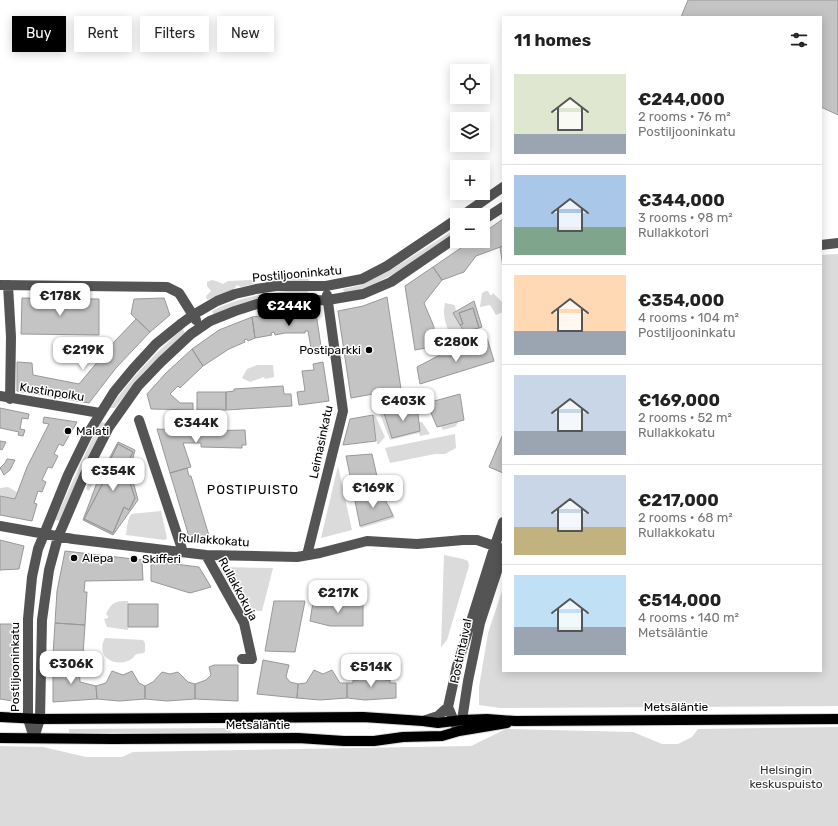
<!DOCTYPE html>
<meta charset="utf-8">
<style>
body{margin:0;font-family:Rubik,sans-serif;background:#f6f6f6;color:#222;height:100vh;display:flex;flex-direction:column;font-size:15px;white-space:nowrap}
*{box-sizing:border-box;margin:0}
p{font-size:13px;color:#767676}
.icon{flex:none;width:22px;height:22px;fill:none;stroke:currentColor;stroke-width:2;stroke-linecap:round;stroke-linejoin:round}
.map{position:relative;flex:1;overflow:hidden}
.drawer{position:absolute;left:502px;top:16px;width:320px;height:656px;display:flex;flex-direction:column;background:#fff;border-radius:0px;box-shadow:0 2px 10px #0003}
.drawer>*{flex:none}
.top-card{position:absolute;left:12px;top:16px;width:380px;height:36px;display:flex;gap:8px}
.buttons{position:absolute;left:450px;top:64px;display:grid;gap:8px}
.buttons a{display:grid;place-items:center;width:40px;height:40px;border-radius:0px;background:#fff;box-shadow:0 2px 10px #0003;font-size:20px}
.price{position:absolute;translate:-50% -34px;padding:0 9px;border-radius:8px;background:#fff;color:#222;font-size:13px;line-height:26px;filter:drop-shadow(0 1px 2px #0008)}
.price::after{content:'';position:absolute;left:50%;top:24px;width:12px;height:9px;margin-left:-6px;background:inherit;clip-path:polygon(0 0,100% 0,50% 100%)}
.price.selected{background:#000;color:#fff}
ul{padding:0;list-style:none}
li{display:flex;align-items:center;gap:12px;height:100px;padding:0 12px}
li+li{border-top:1px solid #e0e0e0}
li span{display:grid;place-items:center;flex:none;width:112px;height:80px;border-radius:0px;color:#555}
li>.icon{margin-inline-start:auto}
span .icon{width:48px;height:48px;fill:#fffc;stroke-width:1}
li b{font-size:17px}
h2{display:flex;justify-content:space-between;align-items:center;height:48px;padding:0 12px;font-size:17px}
.tag{padding:0 14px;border-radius:0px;background:#fff;box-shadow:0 2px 10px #0003;font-size:14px;line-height:36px}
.tag.selected{background:#000;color:#fff}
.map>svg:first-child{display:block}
.green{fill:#dbdbdb}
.building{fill:#c4c4c4;stroke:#989898;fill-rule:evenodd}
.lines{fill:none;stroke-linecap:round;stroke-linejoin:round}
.major-casing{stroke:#dbdbdb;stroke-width:12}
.minor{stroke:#545454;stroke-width:10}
.major{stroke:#000;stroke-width:10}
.poi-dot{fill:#000;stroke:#fff;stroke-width:1.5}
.labels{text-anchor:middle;stroke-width:3;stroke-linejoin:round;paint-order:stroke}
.street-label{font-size:12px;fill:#000;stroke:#fff}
.poi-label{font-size:12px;fill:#000;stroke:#fff;text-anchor:start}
.park-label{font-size:12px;fill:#323232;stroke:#fff}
.neighbourhood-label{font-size:13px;letter-spacing:1px;fill:#000;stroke:#fff}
</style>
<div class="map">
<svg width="838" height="826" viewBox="0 0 838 826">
<rect width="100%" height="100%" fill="#fff"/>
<path class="green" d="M457,228V231C421,256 388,283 345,294L343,289L361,285L389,271Z
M838,254V706L500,708L479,705V687L488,633L503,588V671H821V255Z
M266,279H309V282L266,283Z
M212,280L216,281L223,284L228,281L251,280L254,281V284L241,287L237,285L234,289L207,300L206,296L211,291L207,286V282Z
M288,291H308V296C272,297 247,299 214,315L212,311C236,298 261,294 288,291Z
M486,291H488L490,295H492L493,293L502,302L503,312L496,315L490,305L480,307L482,293Z
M445,303L455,305L456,311L454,313L464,331V335L452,337C446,327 442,315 445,303Z
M183,329L185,333L146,370L115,408H110C131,378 155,353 183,329Z
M257,365H273L274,377L265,379L264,377L250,382L242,378L247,369Z
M384,413L392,438L419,431V422H422L430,434L420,436L419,433L390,440L380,414Z
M373,415H375L385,437L379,444H377Z
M457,421L458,424H456L457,426L443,430L441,426Z
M101,422L106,423L60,521L55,520L93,437Z
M455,434L456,448L445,454H435L390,463L385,448Z
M97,461L103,464L89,491L86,489Z
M338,466L352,530L321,538Z
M8,487L17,492L15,499L0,496V488Z
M389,504L395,518L361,528L360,526L393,516L388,505Z
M161,511L167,538L165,540L126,535L128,521L131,514Z
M444,555L463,559L468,561L469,566L447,640L441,647Z
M219,567L273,568L262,611L244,610Z
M128,601V630L107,627L104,619L108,618V616L106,614C112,602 115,601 128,601Z
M105,638L143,640L145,643V652C143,654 141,653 137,654C134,655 133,659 130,660C114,668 95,656 105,638Z
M838,727V826H0V746L43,747L86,757H122L133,752L471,746L506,729L633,732L662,744H678L692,737L698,729Z
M227,728L233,733L69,734V729Z"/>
<path class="building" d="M688,0H838V115L821,107V17H681Z
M503,219V246L476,256L464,272L442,280L433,267L471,241H483V233Z
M503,246V267L500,247Z
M433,267L442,280L424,303L434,327L431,347L415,350L405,286Z
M387,297L401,389L351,398L338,311L363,306Z
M22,298L99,299V335L21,334Z
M164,298L170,315L150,332L131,314L134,299Z
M474,301L482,327L479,328L473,308L459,313L463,324L460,325L453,313Z
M473,308L479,328L464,331L460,325L463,324L459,313Z
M279,313H316L322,353L312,354L308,331H305V333H285L275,335L274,332L271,333L272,335L255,338L252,317Z
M252,317L255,338L248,341L247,339L244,340L245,342L229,349L203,366L192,349L219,330Z
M136,319L150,332L116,368L89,403L17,391V362L32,363L33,375L79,384L115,341Z
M487,338L494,361L420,384L417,367L438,356H457Z
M192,349L203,366L180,388L178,386L170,394L180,403H193V410L151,409L147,394L166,373Z
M323,362L329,401L299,405L297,392L305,391L302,371L314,370L313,364Z
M283,386L284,394H291L292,406L226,410V392L234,391V389Z
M197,392H226V410H197Z
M460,394L464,420L437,427L427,403Z
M417,406L420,431L392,438L384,413Z
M0,408L29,414L28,419L22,418L20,429L25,430L23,436L18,435L19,432L0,428Z
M373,415L376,441L343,445L350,419Z
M44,417L77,422L63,446L59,444L54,454L58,456L52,468L48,467L42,480L46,482L42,492L38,491L34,503L37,504L32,521L0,515V496L15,499L27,467L49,424L43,423Z
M157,429L201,431L245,430L246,445H242V448L201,447V443H183L191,467L170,473Z
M503,434V473L489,467Z
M0,441L6,442L2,450L0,449Z
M118,442L135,450L130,470L138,500L113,535L83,520L98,480ZM118,444L133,452L125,468L135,498L129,510L124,507L113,533L84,519L103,483L100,481Z
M118,444L133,452L125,468L135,498L129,510L124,507L113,533L84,519L103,483L100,481Z
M372,454L378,481L353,490L346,456Z
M7,459L15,460L10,470L4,475L0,468L5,463Z
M187,468L189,476H191L210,539L207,540L208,543H195L194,539L190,540L170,473Z
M382,493L393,516L360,526L355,501Z
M0,540L24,546L19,569L0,570Z
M65,551L142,560L143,580L85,581L84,592H87L85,625L55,623L57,591Z
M151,561L199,567L211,587L190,593L151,581Z
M274,601H305L295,652L265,651Z
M313,602L330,603H363V626H330L310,621Z
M128,604H158V627H128Z
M55,623L85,625L83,655H53Z
M0,624H13V701L0,699Z
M263,660L289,665L286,677L290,682L298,684L297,698L257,694Z
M214,665H238V701L195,699V684L206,680L211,675L209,667Z
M53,666H79L80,682L96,686L97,699L53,702Z
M314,670L323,674L332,670L340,683H347V698L320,700L297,698L298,684L306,683Z
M112,671L123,675L132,671L139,683L145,686V699L119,701L97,699L96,686L106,683Z
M162,672L170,674L178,672L188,682L195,684V699L167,701L145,699V686L153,682Z
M362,672H381V678H385V680H390V683H396V698L365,700L347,698V683H353V680H358V677H362Z"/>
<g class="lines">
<g class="major-casing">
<path id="major" d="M0,717L40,719L363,717L423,721L438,723L462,720L487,719L515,721L838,719
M0,738L112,739L298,738L344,741H374L403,737L442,736L459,731L507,723"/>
</g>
<path class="minor" d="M463,215L503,187
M483,220L503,207
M821,245L838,243
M0,285L167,287L179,293L196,320
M8,285L11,337L10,399
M0,396L100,413
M139,420L183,552
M0,526L73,539L206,555L297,557L320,553L367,541L417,544L463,540H477L503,549
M206,555L244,623L252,659H242
M307,555L343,411L327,295
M423,721L438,716L448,707
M457,728L448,707L457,666L495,545L503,522
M460,728L462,720L468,681L480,623L503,553
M34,738L28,719V619L32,577L38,549L68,475L89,432L114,392L133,369L156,344L182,323L193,315L217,301L235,294L256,289L276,286H326L362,279L387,266L457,219
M34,738L40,719L42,620L49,570L58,537L85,474L109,427L138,386L161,362L191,334L210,321L235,311L257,304L283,301L328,300L363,294L391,282L457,237"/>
<use href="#major" class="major"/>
</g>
<g class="poi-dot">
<circle cx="369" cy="350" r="4"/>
<circle cx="68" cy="431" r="4"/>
<circle cx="74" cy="558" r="4"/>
<circle cx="134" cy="559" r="4"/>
</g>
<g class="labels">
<g class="street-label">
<text transform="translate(297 274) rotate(-5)" y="4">Postiljooninkatu</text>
<text transform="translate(52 392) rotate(9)" y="4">Kustinpolku</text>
<text transform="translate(321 442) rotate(-78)" y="4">Leimasinkatu</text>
<text transform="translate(214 540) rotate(4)" y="4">Rullakkokatu</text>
<text transform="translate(238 589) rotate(62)" y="4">Rullakkokuja</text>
<text transform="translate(461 651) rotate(-78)" y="4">Postintaival</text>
<text transform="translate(15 667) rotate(-90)" y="4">Postiljooninkatu</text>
<text x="676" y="711">Metsäläntie</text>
<text x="258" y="729">Metsäläntie</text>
</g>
<g class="poi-label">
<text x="361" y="354" text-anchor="end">Postiparkki</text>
<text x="76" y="435">Malati</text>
<text x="82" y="562">Alepa</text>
<text x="142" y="563">Skifferi</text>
</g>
<g class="park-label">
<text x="786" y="774">Helsingin<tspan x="786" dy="14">keskuspuisto</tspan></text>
</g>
<g class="neighbourhood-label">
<text x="253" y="494">POSTIPUISTO</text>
</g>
</g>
</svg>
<div class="buttons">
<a><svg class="icon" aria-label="locate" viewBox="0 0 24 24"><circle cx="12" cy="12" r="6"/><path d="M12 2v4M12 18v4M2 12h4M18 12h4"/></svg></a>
<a><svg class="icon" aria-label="layers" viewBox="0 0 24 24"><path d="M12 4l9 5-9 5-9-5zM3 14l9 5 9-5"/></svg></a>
<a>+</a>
<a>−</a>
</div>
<b class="price" style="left:60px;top:317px">€178K</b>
<b class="price selected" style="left:289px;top:327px">€244K</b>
<b class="price" style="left:456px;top:363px">€280K</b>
<b class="price" style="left:83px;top:371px">€219K</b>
<b class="price" style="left:403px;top:422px">€403K</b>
<b class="price" style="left:196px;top:444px">€344K</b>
<b class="price" style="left:113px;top:492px">€354K</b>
<b class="price" style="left:373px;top:509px">€169K</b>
<b class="price" style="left:338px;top:614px">€217K</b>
<b class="price" style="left:71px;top:685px">€306K</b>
<b class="price" style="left:371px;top:688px">€514K</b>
<div class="top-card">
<a class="tag selected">Buy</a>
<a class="tag">Rent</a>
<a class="tag">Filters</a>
<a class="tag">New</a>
</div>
<section class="drawer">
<h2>11 homes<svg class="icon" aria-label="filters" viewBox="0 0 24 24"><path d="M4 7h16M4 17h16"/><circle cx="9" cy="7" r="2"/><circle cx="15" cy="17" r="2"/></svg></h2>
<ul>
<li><span style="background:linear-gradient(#dfe7d0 75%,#9aa5b1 0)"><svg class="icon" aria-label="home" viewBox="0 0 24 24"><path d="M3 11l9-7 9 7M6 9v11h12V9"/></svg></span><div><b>€244,000</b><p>2 rooms · 76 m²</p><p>Postiljooninkatu</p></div></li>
<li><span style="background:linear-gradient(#a9c7e8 65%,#7fa58c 0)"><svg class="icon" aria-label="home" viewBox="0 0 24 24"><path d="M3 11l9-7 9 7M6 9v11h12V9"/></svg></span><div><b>€344,000</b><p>3 rooms · 98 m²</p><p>Rullakkotori</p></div></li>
<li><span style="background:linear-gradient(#ffd9b3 70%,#9aa5b1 0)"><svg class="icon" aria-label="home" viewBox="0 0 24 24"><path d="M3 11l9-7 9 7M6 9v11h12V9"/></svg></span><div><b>€354,000</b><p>4 rooms · 104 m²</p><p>Postiljooninkatu</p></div></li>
<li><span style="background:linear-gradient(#c9d6e8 70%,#9aa5b1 0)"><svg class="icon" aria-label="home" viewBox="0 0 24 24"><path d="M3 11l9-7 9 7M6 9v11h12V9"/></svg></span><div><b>€169,000</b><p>2 rooms · 52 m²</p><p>Rullakkokatu</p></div></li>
<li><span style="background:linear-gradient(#c9d6e8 65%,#c2b280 0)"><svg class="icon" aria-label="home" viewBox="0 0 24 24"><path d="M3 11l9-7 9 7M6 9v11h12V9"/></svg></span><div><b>€217,000</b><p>2 rooms · 68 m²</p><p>Rullakkokatu</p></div></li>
<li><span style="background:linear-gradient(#bfe0f5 65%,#9aa5b1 0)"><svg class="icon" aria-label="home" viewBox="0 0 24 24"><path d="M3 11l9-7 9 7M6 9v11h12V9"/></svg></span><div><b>€514,000</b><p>4 rooms · 140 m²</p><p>Metsäläntie</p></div></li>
</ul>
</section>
</div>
